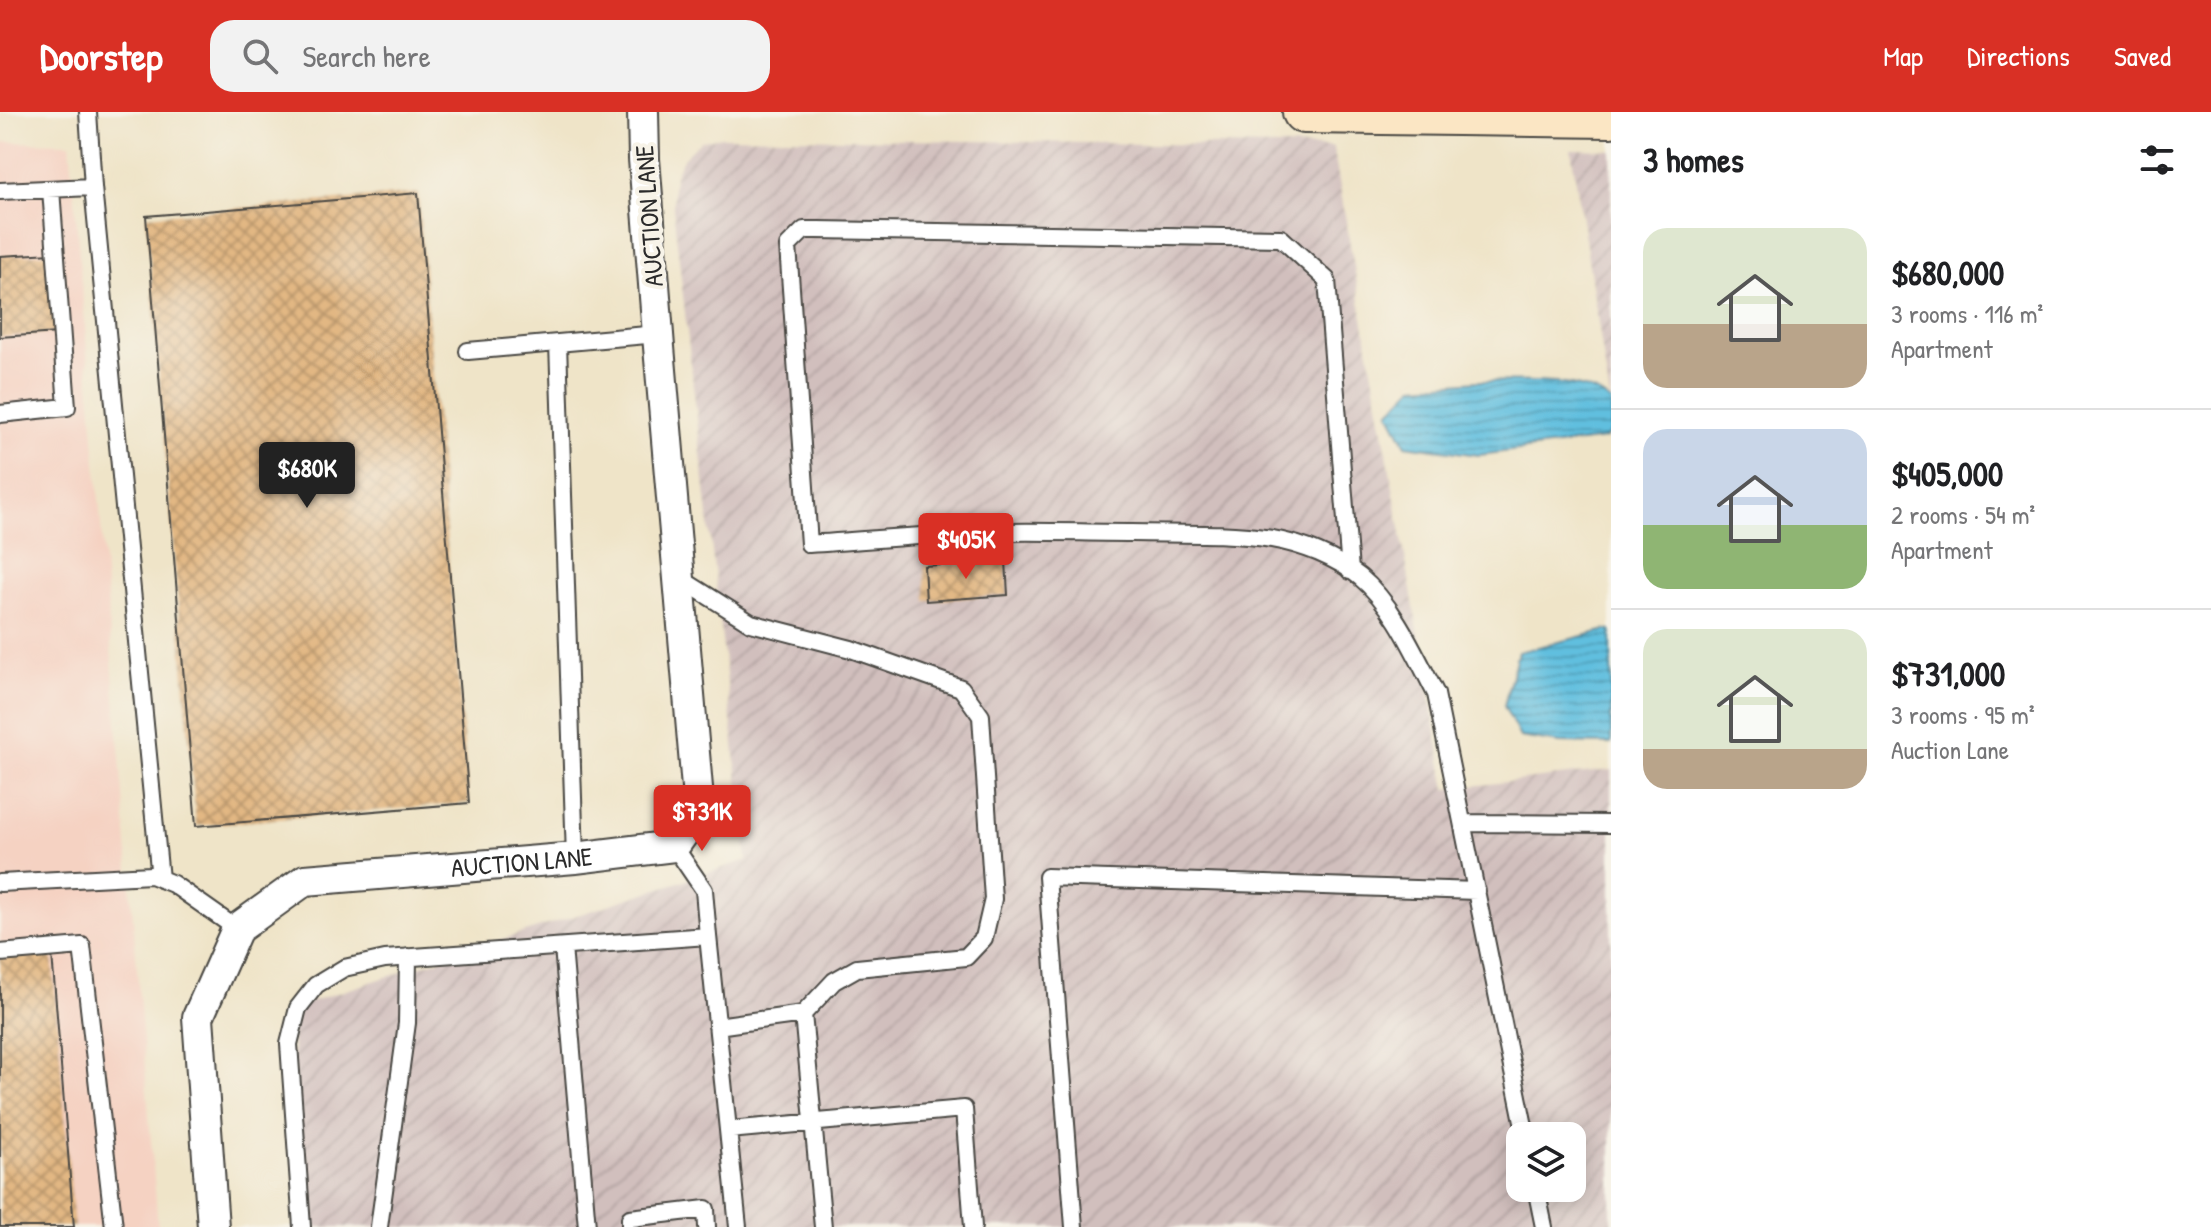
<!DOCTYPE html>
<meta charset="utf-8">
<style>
body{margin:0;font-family:"Patrick Hand",sans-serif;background:#f2f2f2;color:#202124;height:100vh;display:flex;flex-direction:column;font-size:30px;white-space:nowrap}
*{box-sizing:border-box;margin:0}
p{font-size:26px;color:#757577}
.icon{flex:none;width:44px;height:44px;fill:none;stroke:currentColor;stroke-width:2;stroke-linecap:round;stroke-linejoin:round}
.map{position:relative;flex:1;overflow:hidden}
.details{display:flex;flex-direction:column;background:#fff;width:600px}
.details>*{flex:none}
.tools{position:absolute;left:1506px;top:1010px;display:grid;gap:16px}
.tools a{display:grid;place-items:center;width:80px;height:80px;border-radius:16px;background:#fff;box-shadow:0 4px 20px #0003;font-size:40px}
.price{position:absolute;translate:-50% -68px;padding:0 18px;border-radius:8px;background:#d93025;color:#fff;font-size:26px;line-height:52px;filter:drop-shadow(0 2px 4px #0008)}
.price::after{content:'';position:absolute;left:50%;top:48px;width:24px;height:18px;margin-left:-12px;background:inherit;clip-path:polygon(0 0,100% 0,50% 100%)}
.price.on{background:#222;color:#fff}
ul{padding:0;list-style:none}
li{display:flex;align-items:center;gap:24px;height:200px;padding:0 32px}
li+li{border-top:2px solid #e0e0e0}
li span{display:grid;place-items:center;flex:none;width:224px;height:160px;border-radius:24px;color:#555}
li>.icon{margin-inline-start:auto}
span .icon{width:96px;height:96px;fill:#fffc;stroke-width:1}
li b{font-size:34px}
h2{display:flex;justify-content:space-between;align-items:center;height:96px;padding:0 32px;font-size:34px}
header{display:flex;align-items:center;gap:48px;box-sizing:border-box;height:112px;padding:0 40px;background:#d93025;color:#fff}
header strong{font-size:38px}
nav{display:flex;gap:44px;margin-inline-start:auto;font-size:28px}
.search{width:560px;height:72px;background:#f2f2f2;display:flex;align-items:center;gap:20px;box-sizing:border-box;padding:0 28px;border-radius:24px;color:#757577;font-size:30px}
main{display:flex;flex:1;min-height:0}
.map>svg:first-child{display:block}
.built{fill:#f5d2c2}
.industrial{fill:url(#industrial-furrows);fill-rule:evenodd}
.water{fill:url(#water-rules);stroke:#467585;stroke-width:2}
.building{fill:url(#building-cross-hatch)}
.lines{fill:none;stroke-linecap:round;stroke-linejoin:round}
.lane-casing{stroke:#484743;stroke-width:20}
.street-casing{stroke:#484743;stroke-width:34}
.secondary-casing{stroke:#484743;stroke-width:46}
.lane{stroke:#fff;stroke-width:16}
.street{stroke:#fff;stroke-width:30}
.secondary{stroke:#fbe6c4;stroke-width:42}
.labels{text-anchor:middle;stroke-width:8;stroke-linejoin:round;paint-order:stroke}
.street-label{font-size:26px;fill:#2b2b2b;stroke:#f7f3e8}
</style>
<header>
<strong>Doorstep</strong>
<div class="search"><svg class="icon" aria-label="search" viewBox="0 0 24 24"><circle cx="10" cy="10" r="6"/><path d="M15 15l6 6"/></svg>Search here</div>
<nav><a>Map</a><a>Directions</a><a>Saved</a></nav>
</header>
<main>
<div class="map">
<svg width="1611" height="1115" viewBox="0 0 1611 1115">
<defs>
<pattern id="industrial-furrows" width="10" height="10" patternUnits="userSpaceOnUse" patternTransform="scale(2)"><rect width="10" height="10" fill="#d1bfbd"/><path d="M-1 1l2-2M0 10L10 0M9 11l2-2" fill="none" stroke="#b4a4a3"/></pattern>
<pattern id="water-rules" width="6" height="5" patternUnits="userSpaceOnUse" patternTransform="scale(2)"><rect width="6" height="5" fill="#61bfdf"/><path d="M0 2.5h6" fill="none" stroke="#509bb5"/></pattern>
<pattern id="building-cross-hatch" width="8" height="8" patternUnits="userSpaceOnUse" patternTransform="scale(2)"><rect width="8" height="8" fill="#e2b783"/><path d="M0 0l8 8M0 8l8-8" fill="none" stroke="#b7956b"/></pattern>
</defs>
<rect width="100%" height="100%" fill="#f7f3e8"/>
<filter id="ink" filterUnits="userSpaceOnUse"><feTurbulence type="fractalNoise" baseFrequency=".0125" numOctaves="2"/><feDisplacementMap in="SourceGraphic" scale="16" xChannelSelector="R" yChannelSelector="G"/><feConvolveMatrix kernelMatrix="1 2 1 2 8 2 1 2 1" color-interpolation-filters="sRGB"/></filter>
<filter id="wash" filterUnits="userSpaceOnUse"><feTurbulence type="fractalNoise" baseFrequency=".006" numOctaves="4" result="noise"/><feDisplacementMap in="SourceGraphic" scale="32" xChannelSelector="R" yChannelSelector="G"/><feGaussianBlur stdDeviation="1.8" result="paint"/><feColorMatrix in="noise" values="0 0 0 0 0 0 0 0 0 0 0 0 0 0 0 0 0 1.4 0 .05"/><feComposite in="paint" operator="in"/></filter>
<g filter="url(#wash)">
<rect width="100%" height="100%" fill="#efe4c8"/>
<path class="built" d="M0,30L70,31L158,1115H0Z"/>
<path class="industrial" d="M722,25L1333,35L1446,677L1611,658V1115H301L291,896L747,748L673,95V73L676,60L684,45L701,29ZM1520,1024H1572V1076H1520Z
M1571,37L1611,38V294Z"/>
<path class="water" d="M1479,269C1513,271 1588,264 1611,291V319L1604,327L1479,343L1406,333L1389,300L1414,274Z
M1607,518L1611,519V632L1560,631L1520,625L1504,594L1518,540Z"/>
<g id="blocks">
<path class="building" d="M418,81L469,691L196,714L146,104Z
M52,141L57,221L0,225V144Z
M1006,449L1008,483L926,489L924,454Z
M52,842L74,1115H0V846Z"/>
</g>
</g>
<g filter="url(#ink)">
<use href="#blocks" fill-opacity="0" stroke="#484743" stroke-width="2"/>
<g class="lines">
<g class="lane-casing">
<path id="lane" d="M93,75L160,767
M0,79L93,75L88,0
M558,231L575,746
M468,239L658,222
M0,302L67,295L51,77
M1350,459L1327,168L1281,126L818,118H804L788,134L809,432C874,428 939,421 1004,420C1046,419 1089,421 1132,421C1178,422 1226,420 1272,427C1302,432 1337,446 1360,465C1394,493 1416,544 1436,582L1526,1024
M678,465L751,511L851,537L961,576L981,604L993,787L984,826L966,845L857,856L834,869L803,902L717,914
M1463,711L1611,712
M0,771L151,763L173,772L237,817
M708,824L738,1115
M563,835L587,1115
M0,841L82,834L114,1115
M803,902L823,1115
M729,1018L964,997L973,1115
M1536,1076L1544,1115
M302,1115L289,932L298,896L316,873L344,856L385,847L708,824L704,778L674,734
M379,1115L407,911L408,845
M630,1115V1106L706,1097L707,1115
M1074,1115L1047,765L1477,779"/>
</g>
<g class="street-casing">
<g id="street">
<path id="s1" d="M213,1115L198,905L237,817L305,768L575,746L674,734L699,699L659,235L644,47L643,0"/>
</g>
</g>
<g class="secondary-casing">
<path id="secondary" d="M1304,0L1611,4"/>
</g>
<use href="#lane" class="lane"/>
<use href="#street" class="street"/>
<use href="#secondary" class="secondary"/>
</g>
</g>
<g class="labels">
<g class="street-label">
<text transform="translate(649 104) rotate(-94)" y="9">AUCTION LANE</text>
<text dy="9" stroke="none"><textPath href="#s1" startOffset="608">AUCTION LANE</textPath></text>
</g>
</g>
</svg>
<div class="tools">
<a><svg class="icon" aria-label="layers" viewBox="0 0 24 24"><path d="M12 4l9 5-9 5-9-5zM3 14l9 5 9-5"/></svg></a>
</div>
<b class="price on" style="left:307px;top:398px">$680K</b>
<b class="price" style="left:966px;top:469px">$405K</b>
<b class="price" style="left:702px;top:741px">$731K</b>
</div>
<section class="details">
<h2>3 homes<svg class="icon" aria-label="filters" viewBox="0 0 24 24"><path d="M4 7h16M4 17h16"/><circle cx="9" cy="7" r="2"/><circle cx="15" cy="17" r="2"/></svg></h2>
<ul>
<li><span style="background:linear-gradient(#dfe7d0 60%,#b9a48a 0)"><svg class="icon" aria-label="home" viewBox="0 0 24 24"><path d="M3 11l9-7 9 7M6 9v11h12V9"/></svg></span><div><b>$680,000</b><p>3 rooms · 116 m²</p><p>Apartment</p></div></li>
<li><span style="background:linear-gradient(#c9d6e8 60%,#8fb573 0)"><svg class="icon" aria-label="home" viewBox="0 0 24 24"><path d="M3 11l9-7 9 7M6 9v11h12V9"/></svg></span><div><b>$405,000</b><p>2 rooms · 54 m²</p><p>Apartment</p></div></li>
<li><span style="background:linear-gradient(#dfe7d0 75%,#b9a48a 0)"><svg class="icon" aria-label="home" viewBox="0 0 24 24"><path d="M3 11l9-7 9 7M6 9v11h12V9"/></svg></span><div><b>$731,000</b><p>3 rooms · 95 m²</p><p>Auction Lane</p></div></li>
</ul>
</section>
</main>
